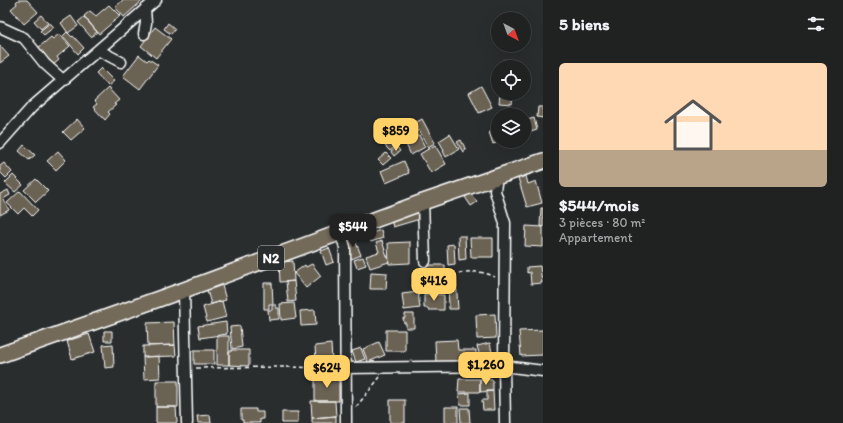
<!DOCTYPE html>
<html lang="fr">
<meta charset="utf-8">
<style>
body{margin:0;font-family:Itim,sans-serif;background:#2d2f2f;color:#f1f3f6;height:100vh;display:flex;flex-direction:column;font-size:15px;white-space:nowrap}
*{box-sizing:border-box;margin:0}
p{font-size:13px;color:#a2a4a5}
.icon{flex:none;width:22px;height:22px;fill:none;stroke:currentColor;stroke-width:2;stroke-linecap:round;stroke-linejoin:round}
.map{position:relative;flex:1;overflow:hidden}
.panel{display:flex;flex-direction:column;background:#202222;width:300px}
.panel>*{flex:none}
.needle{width:26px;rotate:139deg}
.tools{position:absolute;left:491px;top:12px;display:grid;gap:8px}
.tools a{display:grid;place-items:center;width:40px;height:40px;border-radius:50%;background:#202222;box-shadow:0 4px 16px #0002,0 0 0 1px #3d3f40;font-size:20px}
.price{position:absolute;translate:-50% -34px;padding:0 9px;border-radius:8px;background:#ffd166;color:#111;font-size:13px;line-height:26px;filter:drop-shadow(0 1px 2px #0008)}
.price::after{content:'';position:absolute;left:50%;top:24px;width:12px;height:9px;margin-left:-6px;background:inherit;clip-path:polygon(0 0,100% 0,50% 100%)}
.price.selected{background:#222;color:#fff}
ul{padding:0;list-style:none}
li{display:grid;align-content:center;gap:8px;height:212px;padding:0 16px}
li span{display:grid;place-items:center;height:124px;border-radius:6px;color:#555}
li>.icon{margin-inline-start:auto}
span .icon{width:72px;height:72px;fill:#fffc;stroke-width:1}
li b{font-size:17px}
h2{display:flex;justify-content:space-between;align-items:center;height:48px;padding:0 16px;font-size:17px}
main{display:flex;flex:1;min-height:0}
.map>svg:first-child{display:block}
.building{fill:#6a6252;stroke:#fff}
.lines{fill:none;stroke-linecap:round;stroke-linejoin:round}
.minor-casing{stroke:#fff;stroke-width:13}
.highway-casing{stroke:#fff;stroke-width:18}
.path{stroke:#fff;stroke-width:1.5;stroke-dasharray:4 3;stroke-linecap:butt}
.minor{stroke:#2a2d2e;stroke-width:10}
.highway{stroke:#736b5a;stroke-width:15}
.labels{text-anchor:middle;stroke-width:3.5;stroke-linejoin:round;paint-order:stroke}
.shield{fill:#2a2d2e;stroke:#bfc0c0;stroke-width:1}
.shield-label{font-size:14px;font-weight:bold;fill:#fff}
</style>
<main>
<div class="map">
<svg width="543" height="423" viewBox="0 0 543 423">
<rect width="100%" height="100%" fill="#2a2d2e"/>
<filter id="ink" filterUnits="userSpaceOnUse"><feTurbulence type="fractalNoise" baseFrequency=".025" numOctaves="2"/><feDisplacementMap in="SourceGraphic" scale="8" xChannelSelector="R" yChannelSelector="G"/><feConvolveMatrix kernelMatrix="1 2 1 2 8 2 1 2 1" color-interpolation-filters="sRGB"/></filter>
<g filter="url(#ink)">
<path class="building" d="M18,0H27L38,12L24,24L11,9L17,4L16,2Z
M123,0H143L124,17L115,7Z
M109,5L120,16L99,34L84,16L90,11L96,16Z
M41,15L48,23L41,29L34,21Z
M71,16L78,26L68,33L61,23Z
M84,17L97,32L91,37L78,22Z
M50,23L54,27L44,35L40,31Z
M168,23L175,29L171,34L164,29Z
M155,27L171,39L156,58L141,46Z
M67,32L72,37L73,36L84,48L78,54L63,36Z
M59,34L70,46L57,57L59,60L53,65L38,48L51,37L53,39Z
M0,46L9,56L0,63Z
M139,55L147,61L149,59L158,65L140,89L123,76Z
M503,60L517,61L516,67H503Z
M101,68L114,81L108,86L96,73Z
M481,86L492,107L479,113L469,93Z
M108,88L119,100L114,104L116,105L108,112L110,114L105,120L93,107L97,104L94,101Z
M500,93H513L512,104L499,103Z
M538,107H543V118L537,117Z
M534,118L537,130L524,134V121Z
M77,119L85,128L71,140L63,132Z
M422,119L435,143L428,147L419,130L409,136L405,129Z
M498,129V141H502L493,144L489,132Z
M450,134L459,149L446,157L443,151L444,150L439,141Z
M419,135L425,147L411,155L404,140L412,137L413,138Z
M395,138L399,143L390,151L385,146Z
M461,140L466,150L463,152L457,142Z
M24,145L35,155L29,160L19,151Z
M435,145L446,164L431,173L420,154Z
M397,147L400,151L394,156L391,152Z
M58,151L66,160L56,170L47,161Z
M386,153L391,158L383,165L378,160Z
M404,161L409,173L386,183L381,171Z
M4,163L12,172L6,178L0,172V166Z
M13,175L23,185L15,192L5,183Z
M526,176L528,184L536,181L542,203L527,207L518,178Z
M36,179L48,191L36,202L24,190Z
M8,190L10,195L3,199L9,210L0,215V194Z
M20,191L38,210L32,216L24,208L18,214L7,203Z
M470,193L477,202L471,206L465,197Z
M541,208H543V227L540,226Z
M417,209L420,219L393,227L390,216Z
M526,226L543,227V247L525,246Z
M381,230L383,238L371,242L368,234Z
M353,235L361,255L349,260L346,254L351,252L346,239Z
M458,236H465L466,259L459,260Z
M470,238H493V257H471Z
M382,241L389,262L370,268L366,256L379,252L376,243Z
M410,242V263L389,264L388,243Z
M454,244L455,264L448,265L447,245Z
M329,248L334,262L326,265L321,251Z
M363,257L366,265L357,268L354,260Z
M293,261L294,281L280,282L279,262Z
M312,264L321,276L306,288L294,273L305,265L306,267Z
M426,265H445V277H426Z
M540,266L542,283L531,284L530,272L527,273V267Z
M371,272L387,273L386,289H370Z
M448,279H456L458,309H449Z
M294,281L296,301L288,302L286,282Z
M221,282L226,300L211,304L206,287Z
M264,283H272L273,304H269V309H264Z
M418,292L420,308L404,310L402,294Z
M424,294L444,295V310H428V308H424Z
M222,301L226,317L207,322L203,307Z
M294,303L296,318L281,320L280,304Z
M272,305H276V308H279V319L269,320L268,310H272Z
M315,310L316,325L301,326L300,311Z
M405,314H414V328H406V323H404L403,318H405Z
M495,314L496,338L477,339L476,315Z
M174,322L175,345L148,346L147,323Z
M226,322L227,334L200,338L198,326Z
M240,326L242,347L232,349L230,327Z
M386,330H405V351H386Z
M543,330V355L521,356L519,331Z
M104,331H112V341H104Z
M89,334L95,352L72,359L67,341Z
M217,336H229V365H217Z
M457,340L458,350H476V361L436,363L435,341Z
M379,342L385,355L368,362L363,349Z
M490,343L493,357L481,360L477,346Z
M113,344L114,367L105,368L103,345Z
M331,344L332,361L316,362L315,346Z
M175,345L176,356L143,357V346Z
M361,348L365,359L356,362L352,351Z
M194,350H214V364H194Z
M231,350H249V366L229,365V352H231Z
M159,356L160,378L144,379L143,357Z
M315,377H339V401H315Z
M459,379H480V392H458Z
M480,379L493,380V391L480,392Z
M156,381H178V407H156Z
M487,391H493L494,410H483L482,400H487Z
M470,393V405H460L459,394Z
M390,400H405V423H390Z
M311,401H335L336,416L312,418Z
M156,407H176L177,423H156Z
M445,407H458V423H445Z
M460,408H469L470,423H461Z
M241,409H256V412H263V419H260V423H243V420H241Z
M282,412H298V423H282Z
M210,415L211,423H198L197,416Z
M336,416V423H312V418Z"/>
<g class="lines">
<g class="minor-casing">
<path id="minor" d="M0,27L24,38L45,64L63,80
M144,34L146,23L145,9
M98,50L121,62
M0,143L32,107L156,0
M497,176L495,191L505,223L504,366L505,423
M423,202L425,261
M340,232L345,247L346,423
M184,290L187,423
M345,368L504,366L543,371"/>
</g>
<g class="highway-casing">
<path id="highway" d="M0,355L184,290L423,202L543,161"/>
</g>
<path class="path" d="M459,273C471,271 483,271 495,277
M196,368L281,367L335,368
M356,407L380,377"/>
<use href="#minor" class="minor"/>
<use href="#highway" class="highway"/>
</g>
</g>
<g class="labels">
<rect class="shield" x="258" y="246" width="26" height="24" rx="3"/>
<g class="shield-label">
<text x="271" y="263">N2</text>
</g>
</g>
</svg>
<div class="tools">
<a><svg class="needle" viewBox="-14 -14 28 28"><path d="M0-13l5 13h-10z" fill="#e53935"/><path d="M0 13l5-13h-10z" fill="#a2a4a5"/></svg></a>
<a><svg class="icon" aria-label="locate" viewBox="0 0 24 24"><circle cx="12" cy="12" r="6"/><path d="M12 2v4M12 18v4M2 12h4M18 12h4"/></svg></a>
<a><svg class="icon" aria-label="layers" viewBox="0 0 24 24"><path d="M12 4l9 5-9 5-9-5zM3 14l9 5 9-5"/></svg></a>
</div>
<b class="price" style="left:396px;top:152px">$859</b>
<b class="price selected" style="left:353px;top:248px">$544</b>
<b class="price" style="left:434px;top:302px">$416</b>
<b class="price" style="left:486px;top:386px">$1,260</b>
<b class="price" style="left:327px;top:389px">$624</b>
</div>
<section class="panel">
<h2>5 biens<svg class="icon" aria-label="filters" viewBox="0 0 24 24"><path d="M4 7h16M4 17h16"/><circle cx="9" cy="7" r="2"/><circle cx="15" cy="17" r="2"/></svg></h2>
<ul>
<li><span style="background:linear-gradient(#ffd9b3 70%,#b9a48a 0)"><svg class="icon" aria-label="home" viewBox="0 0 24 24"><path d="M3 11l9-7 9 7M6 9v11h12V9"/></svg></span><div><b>$544/mois</b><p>3 pièces · 80 m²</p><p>Appartement</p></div></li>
</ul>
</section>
</main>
